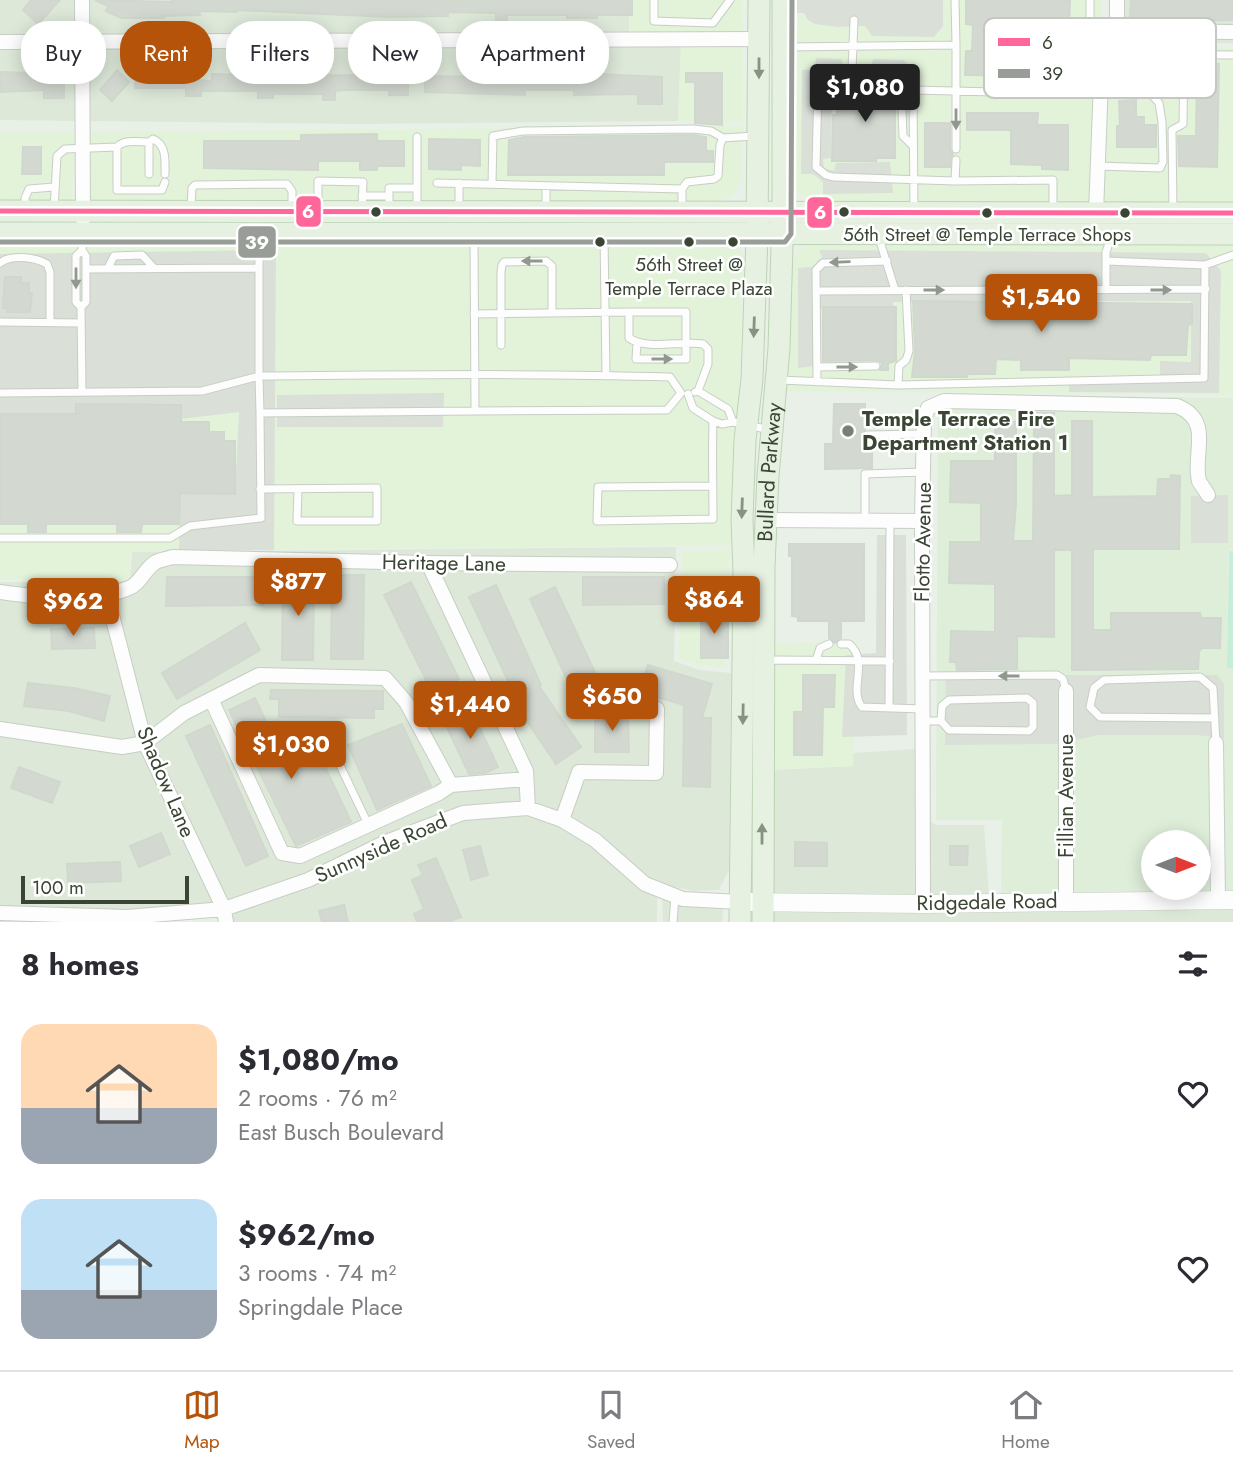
<!DOCTYPE html>
<meta charset="utf-8">
<style>
body{margin:0;font-family:Jost,sans-serif;background:#f2f2f3;color:#2b2b33;height:100vh;display:flex;flex-direction:column;font-size:26px;white-space:nowrap}
*{box-sizing:border-box;margin:0}
p{font-size:23px;color:#7c7c81}
.icon{flex:none;width:38px;height:38px;fill:none;stroke:currentColor;stroke-width:2;stroke-linecap:round;stroke-linejoin:round}
.map{position:relative;height:922px;overflow:hidden}
.drawer{display:flex;flex-direction:column;background:#fff;flex:1}
.drawer>*{flex:none}
.top-card{position:absolute;left:21px;top:21px;width:700px;height:63px;display:flex;gap:14px}
.needle{width:46px;rotate:90deg}
.tools{position:absolute;left:1141px;top:830px;display:grid;gap:14px}
.tools a{display:grid;place-items:center;width:70px;height:70px;border-radius:50%;background:#fff;box-shadow:0 4px 18px #0003;font-size:35px}
.scale{position:absolute;left:21px;bottom:18px;width:168px;box-sizing:border-box;padding-left:7px;border:4px solid #3a4534;border-top:0;font-size:19px;line-height:24px;white-space:nowrap;color:#3a4534;-webkit-text-stroke:5px #fff;paint-order:stroke}
.price{position:absolute;translate:-50% -60px;padding:0 16px;border-radius:7px;background:#b45309;color:#fff;font-size:23px;line-height:46px;filter:drop-shadow(0 2px 4px #0008)}
.price::after{content:'';position:absolute;left:50%;top:42px;width:21px;height:16px;margin-left:-10px;background:inherit;clip-path:polygon(0 0,100% 0,50% 100%)}
.price.on{background:#222;color:#fff}
ul{padding:0;list-style:none}
li{display:flex;align-items:center;gap:21px;height:175px;padding:0 21px}
li span{display:grid;place-items:center;flex:none;width:196px;height:140px;border-radius:21px;color:#555}
li>.icon{margin-inline-start:auto}
span .icon{width:84px;height:84px;fill:#fffc;stroke-width:1}
li b{font-size:30px}
h2{display:flex;justify-content:space-between;align-items:center;height:84px;padding:0 21px;font-size:30px}
.pill{padding:0 24px;border-radius:28px;background:#fff;box-shadow:0 4px 18px #0003;font-size:24px;line-height:63px}
.pill.on{background:#b45309;color:#fff}
.menu{display:flex;justify-content:space-around;align-items:center;height:98px;border-top:2px solid #e1e1e2;background:#fff;font-size:19px;color:#7c7c81}
.menu a{display:grid;justify-items:center;gap:4px}
.menu .on{color:#b45309}
.map>svg:first-child{display:block}
.residential{fill:#dde8d9}
.commercial{fill:#e3f3da}
.education{fill:#deeed9;fill-rule:evenodd}
.green{fill:#c6edd7}
.parking{fill:#dadfd8}
.building{fill:#d3d9d0;stroke:#d0d8ce;stroke-width:2}
.lines{fill:none;stroke-linecap:round;stroke-linejoin:round}
.service-casing{stroke:#c7cec4;stroke-width:9}
.minor-casing{stroke:#c7cec4;stroke-width:16}
.tertiary-casing{stroke:#c7cec4;stroke-width:19}
.primary-casing{stroke:#bcd3b4;stroke-width:23}
.service{stroke:#fcfdfc;stroke-width:7}
.minor{stroke:#fcfdfc;stroke-width:14}
.tertiary{stroke:#fcfdfc;stroke-width:18}
.primary{stroke:#e6f1e2;stroke-width:21}
.bus-1-casing{stroke:#fff;stroke-width:10}
.bus-2-casing{stroke:#fff;stroke-width:10}
.bus-1{stroke:#f69;stroke-width:5}
.bus-2{stroke:#999d97;stroke-width:5}
.oneway{fill:#879282}
.oneway2{fill:#91988e}
.bus-dot{fill:#3a4534;stroke:#fff;stroke-width:2.5}
.poi-dot{fill:#778173;stroke:#fff;stroke-width:2.5}
.labels{text-anchor:middle;stroke-width:5;stroke-linejoin:round;paint-order:stroke}
.bus-label{font-size:19px;fill:#3a4534;stroke:#fff}
.poi-label{font-size:21px;font-weight:bold;fill:#3a4534;stroke:#fff;text-anchor:start}
.street-label{font-size:21px;fill:#3a4534;stroke:#fff}
.key{fill:#fff;stroke:#c4c7c2;stroke-width:2}
.key-label{font-size:19px;fill:#3a4534}
.line-badge{stroke:#fff;stroke-width:2.5}
.badge-label{font-size:19px;text-anchor:middle;font-weight:bold;fill:#fff}
</style>
<div class="map">
<svg width="1233" height="922" viewBox="0 0 1233 922">
<rect width="100%" height="100%" fill="#e9f0e8"/>
<path class="residential" d="M0,0H75V37L0,36Z
M88,0H629V34L88,38Z
M1123,0H1233V26L1123,25Z
M1122,37L1233,38V43L1120,44Z
M681,45L678,121L357,124L89,121L88,49Z
M0,48L75,49L76,121L0,120Z
M676,547L674,661L699,670L731,673L729,870L719,890L693,891L657,883V922H220L214,916L0,922V582L130,581L132,552Z
M929,748L930,821L936,825H984L989,895L929,898Z
M916,749V898L769,900V770L852,766L854,753Z
M662,896L678,901L723,909L722,922H663Z
M1233,906V922H769V912Z"/>
<path class="commercial" d="M629,0H743V33L629,34Z
M793,0H1102V49L1233,48V203H810L792,187Z
M743,45V121H678L681,46Z
M743,126L741,179L734,195L718,202L98,204L91,199L88,178L89,132Z
M0,131L76,132L72,200L65,206H0Z
M1233,244V395L787,391L792,266L795,257L806,245Z
M732,245L740,249L744,255L734,545L131,551L129,581L0,579V247Z
M730,550L725,667L700,665L679,658L682,551Z
M858,642L853,766L769,770V643Z"/>
<path class="education" d="M938,394L1233,398V550L1228,551L1227,668H1233V893L1001,894L1002,820H936ZM1153,842H1199V887H1153Z"/>
<path class="green" d="M1229,551H1233V668H1227Z"/>
<path class="parking" d="M797,0H943V26L934,37L872,36L865,26L837,27L815,24L808,20L804,13H797Z
M816,58L841,59L844,67H871L873,59L903,60L910,66V80H828L823,87L832,88L831,158L823,159L824,168L834,171L836,163L890,162L893,193L823,194V182L813,174H801L802,70L815,69Z
M276,250L274,550L179,551L180,493L235,494L239,412L181,419L180,405L79,404L76,414L0,413V254Z
M819,250L1206,253L1221,271L1219,393L1069,392V378L1160,377V361L1191,362V301L893,302V308L815,309L814,366L798,368V268L812,267L822,257Z
M444,393L443,427H277V395Z
M1228,495V543H1191V496Z
M877,535H906L907,735L842,737L846,655L876,653Z
M946,675H1217L1224,684V738L1197,735H1099L1058,744L945,745Z"/>
<path class="building" d="M31,0H60L38,24L23,10Z
M95,0L172,2V0H632V15H597V18H567V15H507V25H496V13L448,12V16L388,17L237,10V12L199,11L200,15L164,16V18H121L106,11L108,6Z
M966,0H1070L1068,54H1031L1030,76L965,75L966,51H972L973,25L966,24Z
M1131,0H1233V20L1130,21Z
M1197,63L1219,64L1217,167L1179,166L1178,136H1196Z
M117,70L129,82L112,101L100,90Z
M356,71L380,72V75H408V95H389V90H344L335,91V100H323V94H273V98H258V91H201V96H186V88H135V72L194,73V80L212,81V74L280,76L356,75Z
M532,71L662,77V104H638V94L574,95V90H525V95L425,92V76L495,77V75H532Z
M0,72L64,74V98H44V90L0,92Z
M686,73H722V125L695,123V82H686Z
M837,87L895,88L899,99L907,97V106L901,103L895,109V158H876V161H832L833,115H837Z
M1136,100V117H1144V125H1156V147H1117V126H1120L1119,101Z
M967,113H1038L1037,125H1068V170L1042,169V165L1011,164V130H967Z
M925,123H950V149L953,155L951,157L950,167H925Z
M377,134V141H404V166H377V170H360V161H318V170L204,168V141H301V135Z
M693,135L706,137V151H713V162H664V175H508L509,140L524,137Z
M429,139L480,140V166L461,165V170L429,169Z
M23,147H41V174H22Z
M5,277H21V283H29V293H32L30,312H7V308H3Z
M913,301L1192,304V324L1188,325L1186,355H1151L1150,360L1069,358V370H1021V360L996,359L995,374H968L967,377H912L915,351Z
M823,307H896V361L888,363V370H880L882,363L877,360L823,361Z
M76,404L181,405V422H209V432H224V441H235V494L180,493L179,524H142L141,532H117V524H46V532H28V524H0V414H76Z
M834,404H865V429L861,436L864,445H872V468L825,469V444H833Z
M1037,413H1054V496L1072,495V421H1092V497L1157,496L1158,479H1170L1171,475L1180,476L1179,549H1093V630H1111V613H1200L1201,618H1221L1220,648H1202L1199,652L1198,669L1072,670V550H1054V637L1017,636V669L957,670L956,662H950L951,631L995,632V584L949,583L950,542H981V503L950,502L951,461H995V421L1016,422V504L1013,541H1033L1034,421H1037Z
M789,544H864V621H841V638L835,643L829,638V621H798V617L792,616V556H789Z
M283,575H314L313,660H282Z
M332,575H364L363,659H331Z
M167,577H263V605L166,606Z
M583,577H664V604L583,605Z
M411,582L459,679L432,692L384,595Z
M496,585L541,685L539,686L581,747L556,764L518,708L520,707L469,597Z
M555,587L600,683L574,695L530,599Z
M701,614H728V658H701Z
M245,623L260,650L177,699L162,673Z
M94,628L95,648L52,649L51,629Z
M648,665L712,684L702,718H711L710,787L683,786L684,705L640,692Z
M803,675H835L834,707H823L822,755H794V712H803Z
M28,683L74,688L110,696L104,721L69,711L24,706Z
M271,690L383,691V709H374V718L279,717V699H270Z
M255,698L290,772L321,758L351,822L296,846L229,710Z
M469,705L498,767L485,773L469,774L442,717Z
M628,713L629,752H595V714Z
M402,724L431,786L377,810L348,745Z
M210,725L268,856L246,866L186,736Z
M336,729L341,738L311,752L307,743Z
M19,767L60,782L52,803L11,788Z
M161,833L170,854L139,867L130,846Z
M795,842L827,843V866H795Z
M480,846L488,875L471,880L463,850Z
M950,846H968L967,865H950Z
M436,858L461,917L448,922H417L414,914L424,909L412,880L423,875L418,865Z
M120,862L121,881L68,883L67,864Z
M344,905L348,922H322L319,911Z"/>
<g class="lines">
<g class="service-casing">
<path id="service" d="M654,0V21L713,23L730,0
M1090,0V33L1102,54L1233,55
M854,20L852,70H827L818,86L816,167L826,175L833,177L955,181L1053,180V212
M785,47L956,45L955,0
M852,70L911,73L913,90
M901,73L902,94
M902,109L903,136L912,145
M417,137V210
M149,142L153,139C167,145 165,161 165,174
M117,147C124,139 139,142 149,142V174
M956,149V45
M955,181L956,160
M437,183L682,189
M459,183V210
M492,184L493,136L523,131L693,129L711,131L723,138
M362,196H389
M25,207V198L29,189L54,187
M318,208V181L363,182L362,210
M389,208V188H417
M191,209L192,188L195,185L287,184L292,191V210
M54,210L57,156L65,149L117,147V190H162L165,182
M546,210V186
M682,210V189L687,182L714,179L718,176L720,145L723,138L754,136
M914,211L913,90L995,92L1101,90L1151,94L1159,103L1162,122L1163,162L1160,168L1098,166
M1173,212L1172,130L1183,124L1184,54
M604,236L606,376
M474,237L475,411L667,410L681,393L670,377C533,373 396,375 259,376L260,413L475,411
M879,238L895,290
M1106,261L1205,265L1233,255
M0,263C11,254 35,257 47,264L50,272V322
M108,268L114,256L142,255L154,268
M86,269L259,268
M1106,290V252L1111,238
M816,291L1206,289
M81,307L86,302V256L82,250
M629,312H686V359H636L637,343
M474,314L629,312V338C648,351 681,340 703,344L708,349V364L698,391
M0,322L81,323
M501,345V272L502,265L504,262L546,261L552,266V313
M817,367L876,366
M779,380L898,385L1204,378L1205,265
M817,382L816,270L823,263L887,261
M898,385L899,366L906,360L909,351L906,290
M82,392L81,307L76,302V256L82,250L83,237
M695,392L698,391L728,409L733,422
M0,393L202,391L259,376V235
M688,394L693,408L713,421L722,424L733,422L770,430
M713,421C712,454 713,487 713,519L597,521L598,487L713,486
M867,435L924,434
M260,489L377,488V521H297L298,489
M865,521V474L923,472
M0,538H170L190,526L261,518L260,413
M841,644H849C870,661 848,689 862,707L922,709
M816,660L820,648L829,644
M768,662L775,660L890,661
M922,676L1057,675L1063,679L1066,691
M889,708L890,521
M1215,718L1100,717L1090,707L1094,688L1104,680L1200,677L1213,688L1216,743
M922,721H941L949,730L1029,731L1033,727V703L1027,698L949,700L942,706L941,721
M335,755L368,824
M673,922L675,897"/>
</g>
<g class="minor-casing">
<path id="minor" d="M82,0L83,219
M1117,31L1233,32
M0,42L759,39
M1096,213L1102,54L1117,31V0
M766,520L922,521
M428,563L526,771L528,808
M0,592C42,598 90,604 129,588C140,584 145,568 156,562C160,560 167,559 172,557L428,563L670,565
M107,596L145,743L224,909L226,922
M211,699L282,853L300,856L439,793L451,785L526,779
M0,729L122,747L145,743L184,713L259,675L385,678L406,702L451,785
M1216,743L1218,899
M562,820L579,772L656,773L657,709
M1066,901V691
M923,904L922,521L924,419L928,408L944,401L1177,406C1214,421 1192,453 1199,481C1201,485 1206,491 1208,495
M0,913L127,917L224,909L308,880L386,842L463,813L528,808L562,820L595,840L645,884L683,899L740,902"/>
</g>
<g class="tertiary-casing">
<path id="tertiary" d="M751,902L923,904L1233,900"/>
</g>
<g class="primary-casing">
<g id="primary">
<path d="M0,211L1233,213"/>
<path d="M0,233L1233,234"/>
<path d="M740,922L744,573L742,520L745,440L752,379L757,235L759,0"/>
<path id="s1" d="M763,922L764,567L768,476L779,348L783,212V0"/>
</g>
</g>
<use href="#service" class="service"/>
<use href="#minor" class="minor"/>
<use href="#tertiary" class="tertiary"/>
<use href="#primary" class="primary"/>
<g class="bus-1-casing">
<path id="bus-1" d="M0,211L1233,213"/>
</g>
<g class="bus-2-casing">
<path id="bus-2" d="M0,242H785L791,234L792,0"/>
</g>
<use href="#bus-1" class="bus-1"/>
<use href="#bus-2" class="bus-2"/>
</g>
<defs><path id="oneway-solid" d="M-6-.8H1V-3.2L6.5 0L1 3.2V.8H-6Z" transform="scale(1.75)"/></defs>
<g class="oneway">
<use href="#oneway-solid" transform="translate(759 68) rotate(90)"/>
<use href="#oneway-solid" transform="translate(754 327) rotate(92)"/>
<use href="#oneway-solid" transform="translate(742 508) rotate(92)"/>
<use href="#oneway-solid" transform="translate(743 714) rotate(91)"/>
<use href="#oneway-solid" transform="translate(762 834) rotate(-90)"/>
</g>
<g class="oneway2">
<use href="#oneway-solid" transform="translate(956 119) rotate(90)"/>
<use href="#oneway-solid" transform="translate(532 261) rotate(-180)"/>
<use href="#oneway-solid" transform="translate(840 262) rotate(178)"/>
<use href="#oneway-solid" transform="translate(76 278) rotate(90)"/>
<use href="#oneway-solid" transform="translate(934 290)"/>
<use href="#oneway-solid" transform="translate(1161 290)"/>
<use href="#oneway-solid" transform="translate(662 359)"/>
<use href="#oneway-solid" transform="translate(847 367)"/>
<use href="#oneway-solid" transform="translate(1009 676) rotate(180)"/>
</g>
<g class="bus-dot">
<circle cx="376" cy="212" r="6"/>
<circle cx="844" cy="212" r="6"/>
<circle cx="987" cy="213" r="6"/>
<circle cx="1125" cy="213" r="6"/>
<circle cx="600" cy="242" r="6"/>
<circle cx="689" cy="242" r="6"/>
<circle cx="733" cy="242" r="6"/>
</g>
<circle class="poi-dot" cx="848" cy="431" r="7"/>
<g class="labels">
<g class="bus-label">
<text x="987" y="241">56th Street @ Temple Terrace Shops</text>
<text x="689" y="271">56th Street @<tspan x="689" dy="24">Temple Terrace Plaza</tspan></text>
</g>
<g class="poi-label">
<text x="862" y="426">Temple Terrace Fire<tspan x="862" dy="24">Department Station 1</tspan></text>
</g>
<g class="street-label">
<text dy="7" stroke="none"><textPath href="#s1" startOffset="450">Bullard Parkway</textPath></text>
<text transform="translate(923 542) rotate(-89)" y="7">Flotto Avenue</text>
<text transform="translate(444 563) rotate(1)" y="7">Heritage Lane</text>
<text transform="translate(166 782) rotate(67)" y="7">Shadow Lane</text>
<text transform="translate(1066 796) rotate(-90)" y="7">Fillian Avenue</text>
<text transform="translate(381 848) rotate(-24)" y="7">Sunnyside Road</text>
<text transform="translate(987 902) rotate(-1)" y="7">Ridgedale Road</text>
</g>
</g>
<rect x="984" y="18" width="232" height="80" rx="10" class="key"/>
<rect x="998" y="38" width="32" height="8" fill="#f69"/>
<rect x="998" y="69" width="32" height="9" fill="#999d97"/>
<g class="key-label">
<text x="1042" y="49">6</text>
<text x="1042" y="80">39</text>
</g>
<g class="line-badge">
<rect x="295" y="195" width="27" height="33" rx="7" fill="#f69"/>
<rect x="806" y="196" width="27" height="33" rx="7" fill="#f69"/>
<rect x="237" y="225" width="40" height="34" rx="7" fill="#999d97"/>
</g>
<g class="badge-label">
<text x="308" y="218">6</text>
<text x="820" y="219">6</text>
<text x="257" y="249">39</text>
</g>
</svg>
<div class="tools">
<a><svg class="needle" viewBox="-14 -14 28 28"><path d="M0-13l5 13h-10z" fill="#e53935"/><path d="M0 13l5-13h-10z" fill="#7c7c81"/></svg></a>
</div>
<div class="scale">100 m</div>
<b class="price on" style="left:865px;top:124px">$1,080</b>
<b class="price" style="left:1041px;top:334px">$1,540</b>
<b class="price" style="left:298px;top:618px">$877</b>
<b class="price" style="left:714px;top:636px">$864</b>
<b class="price" style="left:73px;top:638px">$962</b>
<b class="price" style="left:612px;top:733px">$650</b>
<b class="price" style="left:470px;top:741px">$1,440</b>
<b class="price" style="left:291px;top:781px">$1,030</b>
<div class="top-card">
<a class="pill">Buy</a>
<a class="pill on">Rent</a>
<a class="pill">Filters</a>
<a class="pill">New</a>
<a class="pill">Apartment</a>
</div>
</div>
<section class="drawer">
<h2>8 homes<svg class="icon" aria-label="filters" viewBox="0 0 24 24"><path d="M4 7h16M4 17h16"/><circle cx="9" cy="7" r="2"/><circle cx="15" cy="17" r="2"/></svg></h2>
<ul>
<li><span style="background:linear-gradient(#ffd9b3 60%,#9aa5b1 0)"><svg class="icon" aria-label="home" viewBox="0 0 24 24"><path d="M3 11l9-7 9 7M6 9v11h12V9"/></svg></span><div><b>$1,080/mo</b><p>2 rooms · 76 m²</p><p>East Busch Boulevard</p></div><svg class="icon" aria-label="heart" viewBox="0 0 24 24"><path d="M12 20l-8-8c-3-5 5-10 8-4 3-6 11-1 8 4z"/></svg></li>
<li><span style="background:linear-gradient(#bfe0f5 65%,#9aa5b1 0)"><svg class="icon" aria-label="home" viewBox="0 0 24 24"><path d="M3 11l9-7 9 7M6 9v11h12V9"/></svg></span><div><b>$962/mo</b><p>3 rooms · 74 m²</p><p>Springdale Place</p></div><svg class="icon" aria-label="heart" viewBox="0 0 24 24"><path d="M12 20l-8-8c-3-5 5-10 8-4 3-6 11-1 8 4z"/></svg></li>
</ul>
</section>
<nav class="menu">
<a class="on"><svg class="icon" aria-label="map" viewBox="0 0 24 24"><path d="M3 6l6-2 6 2 6-2v14l-6 2-6-2-6 2zM9 4v14M15 6v14"/></svg>Map</a>
<a><svg class="icon" aria-label="saved" viewBox="0 0 24 24"><path d="M7 4h10v16l-5-4-5 4z"/></svg>Saved</a>
<a><svg class="icon" aria-label="home" viewBox="0 0 24 24"><path d="M3 11l9-7 9 7M6 9v11h12V9"/></svg>Home</a>
</nav>
